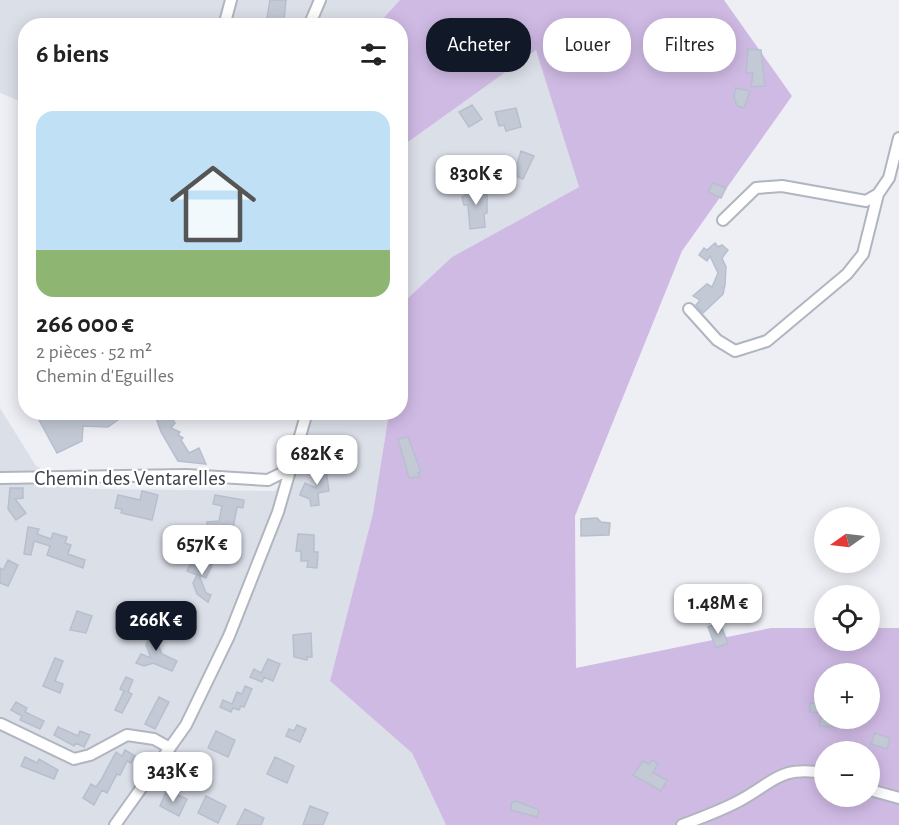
<!DOCTYPE html>
<html lang="fr">
<meta charset="utf-8">
<style>
body{margin:0;font-family:"Alegreya Sans",sans-serif;background:#f2f2f2;color:#222;height:100vh;display:flex;flex-direction:column;font-size:22px;white-space:nowrap}
*{box-sizing:border-box;margin:0}
p{font-size:20px;color:#767676}
.icon{flex:none;width:33px;height:33px;fill:none;stroke:currentColor;stroke-width:2;stroke-linecap:round;stroke-linejoin:round}
.map{position:relative;flex:1;overflow:hidden}
.side{position:absolute;left:18px;top:18px;width:390px;height:402px;display:flex;flex-direction:column;background:#fff;border-radius:24px;box-shadow:0 3px 15px #0003}
.side>*{flex:none}
.banner{position:absolute;left:426px;top:18px;width:382px;height:54px;display:flex;gap:12px}
.needle{width:39px;rotate:256deg}
.tools{position:absolute;left:814px;top:507px;display:grid;gap:12px}
.tools a{display:grid;place-items:center;width:66px;height:66px;border-radius:50%;background:#fff;box-shadow:0 3px 15px #0003;font-size:30px}
.price{position:absolute;translate:-50% -51px;padding:0 14px;border-radius:12px;background:#fff;color:#222;font-size:20px;line-height:39px;filter:drop-shadow(0 2px 3px #0008)}
.price::after{content:'';position:absolute;left:50%;top:36px;width:18px;height:14px;margin-left:-9px;background:inherit;clip-path:polygon(0 0,100% 0,50% 100%)}
.price.selected{background:#111827;color:#fff}
ul{padding:0;list-style:none}
li{display:grid;align-content:center;gap:12px;height:318px;padding:0 18px}
li+li{border-top:2px solid #e0e0e0}
li span{display:grid;place-items:center;height:186px;border-radius:18px;color:#555}
li>.icon{margin-inline-start:auto}
span .icon{width:108px;height:108px;fill:#fffc;stroke-width:1}
li b{font-size:26px}
h2{display:flex;justify-content:space-between;align-items:center;height:72px;padding:0 18px;font-size:26px}
.tag{padding:0 21px;border-radius:24px;background:#fff;box-shadow:0 3px 15px #0003;font-size:21px;line-height:54px}
.tag.selected{background:#111827;color:#fff}
.map>svg:first-child{display:block}
.residential{fill:#dbdfe8}
.green{fill:#cfbae4;fill-rule:evenodd}
.building{fill:#c3c9d5;stroke:#b7bfcf;stroke-width:1.5}
.lines{fill:none;stroke-linecap:round;stroke-linejoin:round}
.street-casing{stroke:#b0b5bf;stroke-width:14}
.street{stroke:#fff;stroke-width:10}
.labels{text-anchor:middle;stroke-width:5;stroke-linejoin:round;paint-order:stroke}
.street-label{font-size:21px;fill:#3b3f49;stroke:#fff}
</style>
<div class="map">
<svg width="899" height="825" viewBox="0 0 899 825">
<rect width="100%" height="100%" fill="#edeff5"/>
<path class="residential" d="M0,0H400L377,25L26,26L25,103L0,93Z
M536,49L579,187L452,257L408,298L401,343V147Z
M0,408L36,466L91,489L275,491L305,443L312,413H389L373,513L330,681L412,753L446,825H0Z"/>
<path class="green" d="M400,0H724L792,96L682,251L575,516L576,668L771,628H825V640H870V628H899V825H446L412,753L330,681L373,513L389,413L400,412L401,343L408,298L452,257L579,187L536,50L401,147L400,26L377,25ZM825,674H870V718H825ZM825,752H870V796H825Z"/>
<path class="building" d="M270,0H286L284,20L267,18Z
M748,49L761,50L765,86L751,87L753,73H746Z
M736,88L750,91L744,108L737,106L734,97Z
M472,105L482,119L469,127L459,112Z
M516,108L521,127L506,131L504,125L499,126L495,112Z
M521,151L534,156L523,179L514,175Z
M475,179L479,193L487,194V213L484,214L485,227L470,229L468,205H464L462,197L471,191L468,181Z
M713,183L726,188L721,198L708,192Z
M715,243L718,247L722,245L728,250L722,258L726,267L725,285L723,294L703,313L696,305L700,300L693,296L707,284L712,287L718,273L710,256L707,261L699,255L704,248L707,250Z
M53,412H129L108,427L83,426L82,441L57,453L39,420Z
M154,412H163L171,417L175,423L171,428L180,432L178,435L183,438L181,440L189,453L199,448L206,464L178,461L161,432Z
M408,437L421,472L418,473L419,477L409,478L398,439Z
M325,463L329,491L318,493L319,505L311,506L310,499L300,495L301,492L305,483L316,488V465Z
M10,488H23V498L15,499L26,513L16,520L8,509Z
M142,491L158,495L152,520L121,513L122,509L115,508L118,495L140,500Z
M215,495L244,500L243,508L237,507L232,534L208,531L207,522L219,521L222,506L213,504Z
M597,518L601,522L610,523L609,535L581,536V519Z
M28,527L39,529L37,534L51,539L53,533L67,537L65,543L71,545L68,554L85,560L83,568L47,555L50,546L34,541L31,555L24,554Z
M298,534L314,535V552H318L317,568L307,567L308,561H301V551H296Z
M205,555L215,559L206,578L199,575L206,593L211,595L208,602L197,594L193,583L197,575L187,571L190,564L200,568Z
M8,560L18,565L8,586L0,583V568L3,570Z
M77,611L92,616L86,633L70,630Z
M720,623L728,643L716,648L708,627Z
M154,626L164,630L158,645L162,654L177,661L172,671L153,663L144,666L136,663L141,654L151,658L146,645Z
M311,633L312,657H307V660L294,657L293,635Z
M55,658L63,661L55,681L63,684L60,693L43,686Z
M268,659L280,664L273,681L264,677L262,682L250,677L254,669L261,673Z
M126,677L133,680L128,692L132,694L122,713L115,710L124,691L120,689Z
M245,686L252,689L244,707L241,706L239,710L233,708L231,712L220,707L223,700L232,704L237,692L242,694Z
M159,697L169,702L155,729L145,724Z
M16,702L27,708L25,712L44,721L40,729L20,720L22,716L11,710Z
M810,703L825,704V713L810,712Z
M820,718H835L834,727L820,726Z
M297,725L306,729L300,742L286,736L289,729L294,731Z
M58,727L78,736L80,731L90,735L84,747L76,743L74,746L54,735Z
M216,731L235,740L228,757L208,748Z
M875,733L890,738L887,749L871,744Z
M125,750L135,756L131,763L127,761L120,775L117,774L107,793L102,790L94,805L83,798L91,784L96,787L101,780L116,752L122,756Z
M25,757L37,763L39,759L58,770L54,779L21,766Z
M275,757L294,766L287,783L267,774Z
M652,760L658,763L653,773L667,780L661,791L633,775L643,761L649,764Z
M167,790L187,799L179,816L160,806Z
M206,796L226,806L218,823L198,813Z
M516,801L539,810L537,817L511,810V803Z
M310,806L328,813L323,825H303Z
M245,809L264,818L261,825H237Z"/>
<g class="lines">
<g class="street-casing">
<path id="street" d="M224,26L231,0
M309,26L320,0
M723,220L756,188L782,186L866,201L878,194
M689,309L717,340L735,351L767,341L847,274L863,254L878,194L889,178L899,138
M0,478L186,475L268,480L292,468
M1,724L74,759L90,755L127,735L154,739L170,748
M870,790L899,798
M115,825L186,725L229,636L278,512L307,412
M682,825C701,818 720,811 739,801C776,781 778,766 825,773"/>
</g>
<use href="#street" class="street"/>
</g>
<g class="labels">
<g class="street-label">
<text x="130" y="485">Chemin des Ventarelles</text>
</g>
</g>
</svg>
<div class="tools">
<a><svg class="needle" viewBox="-14 -14 28 28"><path d="M0-13l5 13h-10z" fill="#e53935"/><path d="M0 13l5-13h-10z" fill="#767676"/></svg></a>
<a><svg class="icon" aria-label="locate" viewBox="0 0 24 24"><circle cx="12" cy="12" r="6"/><path d="M12 2v4M12 18v4M2 12h4M18 12h4"/></svg></a>
<a>+</a>
<a>−</a>
</div>
<b class="price" style="left:476px;top:206px">830K €</b>
<b class="price" style="left:317px;top:486px">682K €</b>
<b class="price" style="left:202px;top:576px">657K €</b>
<b class="price" style="left:718px;top:635px">1.48M €</b>
<b class="price selected" style="left:156px;top:652px">266K €</b>
<b class="price" style="left:173px;top:803px">343K €</b>
<div class="banner">
<a class="tag selected">Acheter</a>
<a class="tag">Louer</a>
<a class="tag">Filtres</a>
</div>
<section class="side">
<h2>6 biens<svg class="icon" aria-label="filters" viewBox="0 0 24 24"><path d="M4 7h16M4 17h16"/><circle cx="9" cy="7" r="2"/><circle cx="15" cy="17" r="2"/></svg></h2>
<ul>
<li><span style="background:linear-gradient(#bfe0f5 75%,#8fb573 0)"><svg class="icon" aria-label="home" viewBox="0 0 24 24"><path d="M3 11l9-7 9 7M6 9v11h12V9"/></svg></span><div><b>266 000 €</b><p>2 pièces · 52 m²</p><p>Chemin d'Eguilles</p></div></li>
</ul>
</section>
</div>
